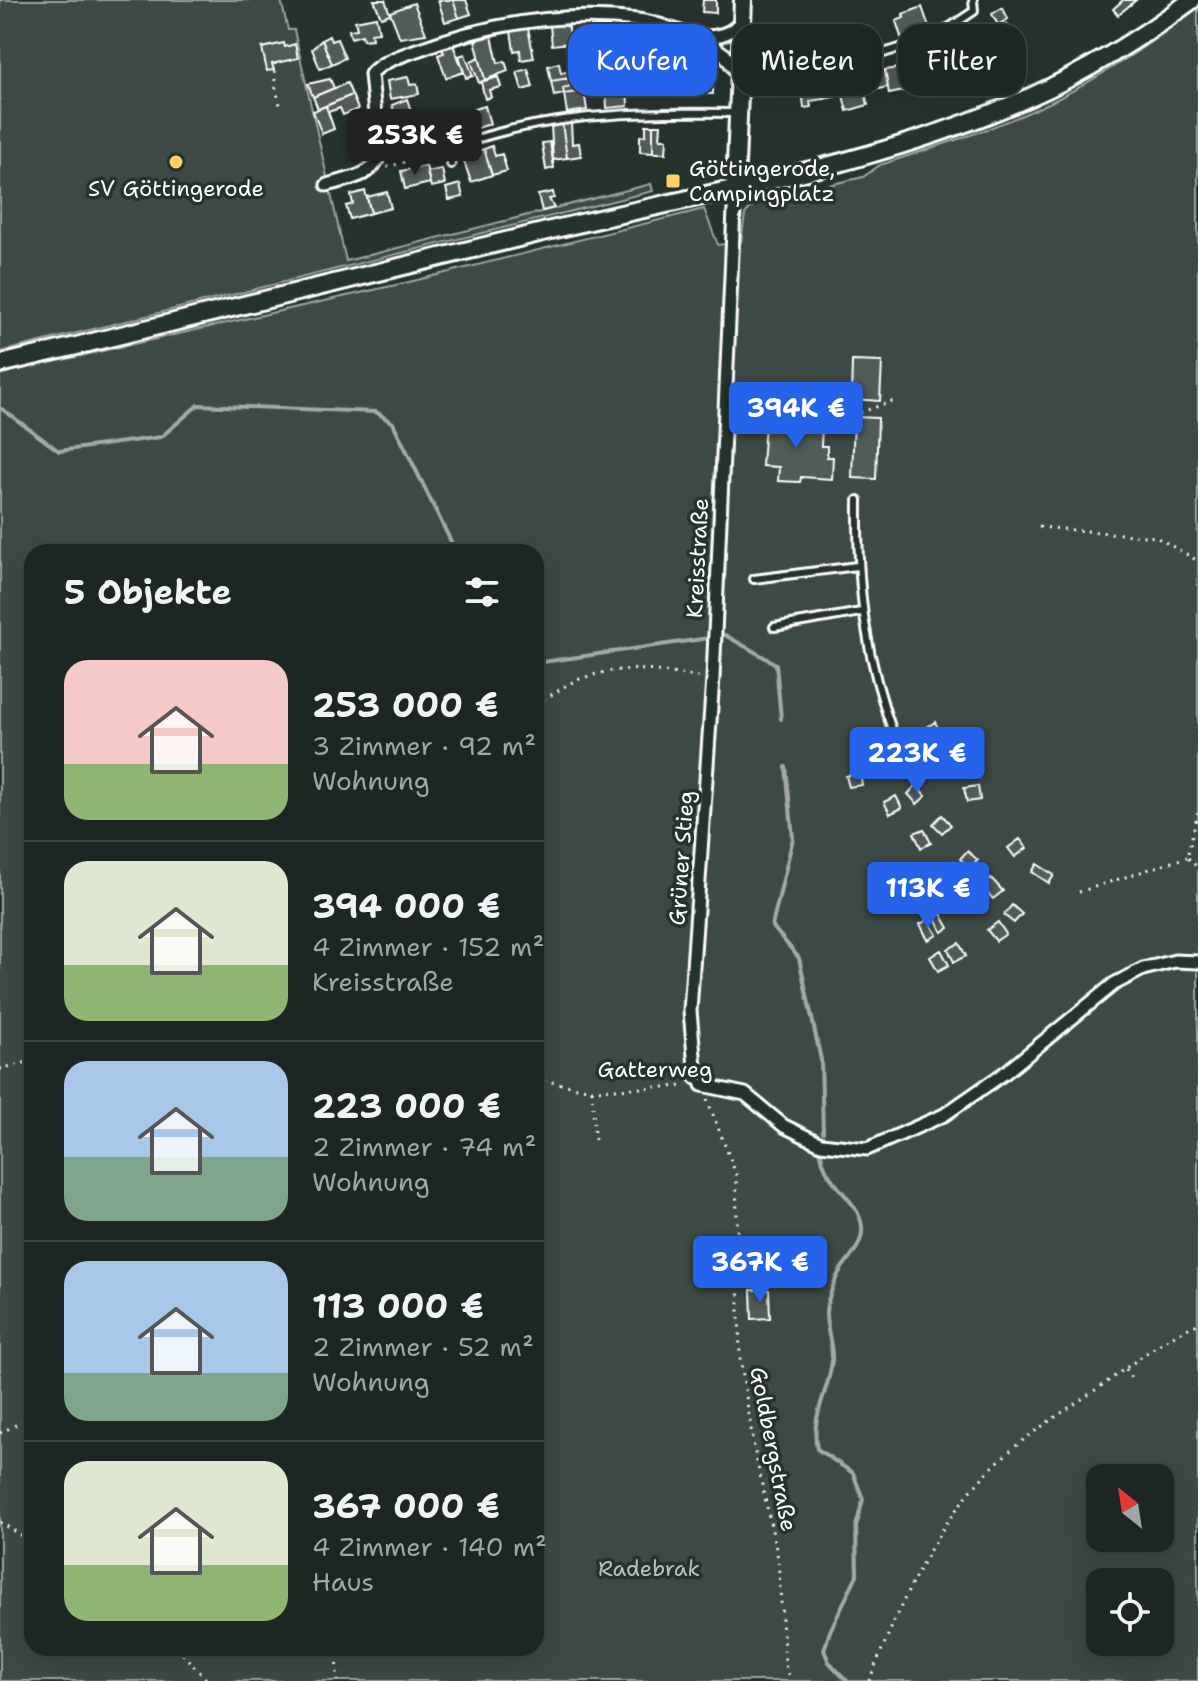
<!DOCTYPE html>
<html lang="de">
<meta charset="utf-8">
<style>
body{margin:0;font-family:"Shantell Sans",sans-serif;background:#252e2a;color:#f1f3f6;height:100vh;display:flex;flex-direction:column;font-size:30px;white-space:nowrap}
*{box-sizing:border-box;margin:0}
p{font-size:26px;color:#a0a5a5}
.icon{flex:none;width:44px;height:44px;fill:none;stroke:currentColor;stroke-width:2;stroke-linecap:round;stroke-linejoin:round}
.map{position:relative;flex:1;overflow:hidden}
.details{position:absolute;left:24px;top:544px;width:520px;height:1112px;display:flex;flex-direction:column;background:#1c2622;border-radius:24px;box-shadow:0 8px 32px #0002,0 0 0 2px #3a4340}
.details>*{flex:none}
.banner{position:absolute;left:568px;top:24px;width:510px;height:72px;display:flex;gap:16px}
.needle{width:52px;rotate:330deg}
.tools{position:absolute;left:1086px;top:1464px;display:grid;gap:16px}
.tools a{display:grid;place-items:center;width:88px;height:88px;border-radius:16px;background:#1c2622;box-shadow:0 8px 32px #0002,0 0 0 2px #3a4340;font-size:40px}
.price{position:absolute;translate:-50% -68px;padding:0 18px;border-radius:8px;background:#2563eb;color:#fff;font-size:26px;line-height:52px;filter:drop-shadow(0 2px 4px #0008)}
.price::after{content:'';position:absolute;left:50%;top:48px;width:24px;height:18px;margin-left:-12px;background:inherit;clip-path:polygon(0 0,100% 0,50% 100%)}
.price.current{background:#222;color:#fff}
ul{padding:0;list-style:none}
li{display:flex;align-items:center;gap:24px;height:200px;padding:0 40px}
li+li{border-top:2px solid #3a4340}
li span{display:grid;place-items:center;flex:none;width:224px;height:160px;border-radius:24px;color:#555}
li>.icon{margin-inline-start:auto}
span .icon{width:96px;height:96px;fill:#fffc;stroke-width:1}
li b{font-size:34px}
h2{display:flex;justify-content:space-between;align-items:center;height:96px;padding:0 40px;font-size:34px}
.pill{padding:0 28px;border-radius:24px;background:#1c2622;box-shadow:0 8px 32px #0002,0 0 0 2px #3a4340;font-size:28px;line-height:72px}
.pill.current{background:#2563eb;color:#fff}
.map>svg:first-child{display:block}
.green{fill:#3e4944;stroke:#9ea4a2;stroke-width:2;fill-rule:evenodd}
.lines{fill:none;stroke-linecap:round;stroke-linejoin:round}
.stream{stroke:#a4a9a7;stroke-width:4}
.building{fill:#515c57;stroke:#fff;stroke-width:2}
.lane-casing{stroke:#fff;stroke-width:12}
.street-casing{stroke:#fff;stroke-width:17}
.secondary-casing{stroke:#fff;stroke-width:22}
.path{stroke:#fff;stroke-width:3;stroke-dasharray:2 6;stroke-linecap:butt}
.lane{stroke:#26332d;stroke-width:6}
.street{stroke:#26332d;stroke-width:11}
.secondary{stroke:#26332d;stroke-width:16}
.poi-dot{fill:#ffd166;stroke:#26332d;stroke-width:3}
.labels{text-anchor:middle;stroke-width:7;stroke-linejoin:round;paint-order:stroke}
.poi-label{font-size:22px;fill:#fff;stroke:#26332d;text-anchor:start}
.street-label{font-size:22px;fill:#fff;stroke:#26332d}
.park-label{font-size:22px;fill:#bbbfbe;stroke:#26332d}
</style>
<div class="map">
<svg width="1198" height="1681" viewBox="0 0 1198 1681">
<rect width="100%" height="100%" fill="#26332d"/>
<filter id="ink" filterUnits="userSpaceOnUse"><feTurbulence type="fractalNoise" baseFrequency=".0125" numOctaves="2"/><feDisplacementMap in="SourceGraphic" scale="16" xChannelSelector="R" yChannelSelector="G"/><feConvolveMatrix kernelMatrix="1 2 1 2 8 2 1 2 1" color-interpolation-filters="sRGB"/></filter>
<g filter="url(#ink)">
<path class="green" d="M0,0H281L288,30H294L346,261L651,184L653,191L0,352Z
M1198,8V1681H0V374L409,282L704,209L718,245L741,242L745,214L756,202L863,177L880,165C940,145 1002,127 1059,98C1108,73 1154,41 1198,8ZM32,552H536V1648H32ZM1100,1478H1160V1538H1100ZM1100,1582H1160V1642H1100Z"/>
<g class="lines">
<path class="stream" d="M2,409L59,451L161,437L198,405L376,412L393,423L456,552
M725,635L776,664L781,719
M536,663L709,638
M786,767L793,838L772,926L799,958L821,1060L823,1132
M821,1153C825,1186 859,1198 862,1227C864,1250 842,1261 835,1281C832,1290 827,1301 826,1311C825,1327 833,1343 832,1360C829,1393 810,1415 817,1449L853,1473L863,1499L856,1527L857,1575L830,1631L824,1650L829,1662L847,1681"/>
</g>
<path class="building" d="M374,0H385L390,14L381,17Z
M438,0H453L459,18L445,22Z
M453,0H466L471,14L459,18Z
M703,0H716V13L702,12Z
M1123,0H1136L1118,15L1113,9Z
M414,3L426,34L400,38L390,12Z
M922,7L929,27L901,37L896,21L904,18L903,14Z
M1002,8L1008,19L998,25L992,14Z
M376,17L379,32L371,33L372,39L363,40L362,35L351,38L349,30L357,29L355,21Z
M776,23L799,24V47L776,46Z
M1007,24L1016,38L1001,48L990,35Z
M563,25L569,27L570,43L552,45L550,26Z
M591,27H609L608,45H591Z
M528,28L534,58L521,60L520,50L514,51L511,31Z
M630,28H642V33L651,34V50H657V59H642V47H630Z
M329,36L331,41L337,39L345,58L332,64L322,40Z
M492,36L498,63L505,61L508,71L485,80L475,40Z
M982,37L989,54L963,64L956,47Z
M322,40L332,64L320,69L312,49Z
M284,43L285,47L295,44L298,58L272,64L274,70L267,71L262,48Z
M453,45L464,72L446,78L438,55L444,53L442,49Z
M951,49L957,65L945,69L940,53Z
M613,51H621V70H613Z
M621,51H634V70H621Z
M940,53L945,69L926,76L920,60Z
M465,54L473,76L466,78L459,56Z
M479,57L485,80L479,83L471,61Z
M559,63L561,73L568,71L569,78L551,81L548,66Z
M917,64L921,81L907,85L906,79L901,80L899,68Z
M609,68L610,84L587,85L586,70Z
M899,68L904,91L889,94L885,70Z
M528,69L533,87L522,90L517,72Z
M885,70L888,87L879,89L876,72Z
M876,74L879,89L867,91L864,77Z
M408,77L410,85L417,84L419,94L390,99L387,81Z
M498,77L501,87L489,90L491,97L485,99L481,82Z
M691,77L713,78V94L691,93Z
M821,77L824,99L810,101L811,107L804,108L801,79Z
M569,78L570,86L563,88L564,94L554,96L551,81Z
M861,78L868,105L847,111L840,84Z
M330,79L334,88L313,97L308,84Z
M583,82L584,91L564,94L563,88Z
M347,83L352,95L318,109L313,97Z
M836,83L838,96L824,99L823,90Z
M627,86L628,106L607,108L606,88Z
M584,91L587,110L567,113L564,94Z
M352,95L358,109L343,115L340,108L328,112L326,106Z
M407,99L411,111L396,117L392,105Z
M326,106L334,129L322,134L313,111Z
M485,106L490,124L468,131L463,112Z
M430,116L432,131L419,133L421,148L405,151L398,137L402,136L399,122Z
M571,122L572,144L579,143L581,156L567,158L562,123Z
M562,123L567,158L553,160L551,125Z
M646,125H653V153L640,152V136L646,135Z
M653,125H661L660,139H667L666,153H653Z
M550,142L554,168L546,170L542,143Z
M492,146L495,156L502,154L507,171L492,175L484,149Z
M484,149L492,175L471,182L462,155L471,152L473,159L479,157L477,151Z
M426,166L430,183L405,189L401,171Z
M442,169L445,184L431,187L427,172Z
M460,184L463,197L449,200L446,188Z
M365,191L371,213L350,219L346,206L353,204L351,195Z
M387,192L391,208L371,213L367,197Z
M553,192L554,198L549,199L554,208L542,211L538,195Z
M852,361L882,362L880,401L851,399Z
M784,413L800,414L799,425L822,426L821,446H827V457H833L832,479L801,477L800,482L778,481L779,467L762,466L765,423L783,424Z
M854,417L878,418L876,479L852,478Z
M935,722L940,732L929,738L924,729Z
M950,736L954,748L943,753L938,741Z
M894,755L905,766L899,773L888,762Z
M860,773L862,785L849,787L846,776Z
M916,785L926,796L917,804L908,794Z
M978,786L980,800L967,802L964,788Z
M896,796L902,808L890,814L884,802Z
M942,815L951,825L942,833L933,824Z
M924,829L931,843L921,848L914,833Z
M1020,839L1027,848L1015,857L1008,848Z
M967,851L978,860L970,868L960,859Z
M954,861L961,872L952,879L944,868Z
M1037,864L1054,875L1049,883L1032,872Z
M938,870L947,882L939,889L929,876Z
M991,878L1003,891L993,899L982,887Z
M905,884L916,902L909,906L898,888Z
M978,891L986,905L974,912L966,899Z
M1012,905L1022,914L1014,923L1004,915Z
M939,910L949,928L942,932L933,914Z
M928,920L937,935L928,940L920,924Z
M998,922L1006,934L996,941L987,930Z
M959,943L966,956L954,962L948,949Z
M941,950L949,965L938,971L930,957Z
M751,1290H769L770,1318L752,1319Z"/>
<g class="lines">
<g class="lane-casing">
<path id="lane" d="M743,77L843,65L874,56L935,37L974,11L973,0
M451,164V152C467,140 489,135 509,130C585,112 659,112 737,113
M858,500C857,589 865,658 896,741
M754,579L857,566
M774,627L861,612"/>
</g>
<g class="street-casing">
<path id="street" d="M701,37L725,55L739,76
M327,185C346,179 373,177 379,155L371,74C380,62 401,56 414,51C486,24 562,11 638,20C660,22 683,36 704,37C720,37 732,33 742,21
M696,1078L690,1011L713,678L735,187
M702,1085L745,1094L784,1126L821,1144L867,1149L944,1115L1006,1072L1114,984L1143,969L1175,961L1198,962"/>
</g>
<g class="secondary-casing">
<path id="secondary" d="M735,187L743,0
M0,364C184,321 367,274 551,230C711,192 880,164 1030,97C1088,71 1142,37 1192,0"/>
</g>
<path class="path" d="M275,63V85L281,109
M387,167L442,152
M830,423L893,401
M1039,527L1156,537L1198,561
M536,702C553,697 564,684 580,679C629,662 654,672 703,677
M1198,812L1187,857L1198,868
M1079,892L1187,857
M0,1069L32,1061
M536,1079L592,1090L687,1086
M592,1090L595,1144
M707,1099L736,1174L740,1357L754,1448L778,1558L785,1664L790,1681
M1126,1369L1132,1380
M0,1433L32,1417
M0,1522L32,1542
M177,1648L208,1681
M335,1648L338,1681
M869,1681C905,1593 943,1503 1021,1442C1046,1422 1074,1405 1101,1386C1131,1365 1164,1337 1198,1324"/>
<use href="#lane" class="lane"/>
<use href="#street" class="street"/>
<use href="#secondary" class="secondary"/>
</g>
</g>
<g class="poi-dot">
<circle cx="176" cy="162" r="8"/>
<rect x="665" y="173" width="16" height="16" rx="4"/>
</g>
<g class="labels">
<g class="poi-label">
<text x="689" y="176">Göttingerode,<tspan x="689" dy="25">Campingplatz</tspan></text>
<text x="176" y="196" text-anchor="middle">SV Göttingerode</text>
</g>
<g class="street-label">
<text transform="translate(697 558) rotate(-87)" y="8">Kreisstraße</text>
<text transform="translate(681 858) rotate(-86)" y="8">Grüner Stieg</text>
<text x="655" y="1077">Gatterweg</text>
<text transform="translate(774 1449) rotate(79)" y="8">Goldbergstraße</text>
</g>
<g class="park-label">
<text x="649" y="1576">Radebrak</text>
</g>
</g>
</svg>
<div class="tools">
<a><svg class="needle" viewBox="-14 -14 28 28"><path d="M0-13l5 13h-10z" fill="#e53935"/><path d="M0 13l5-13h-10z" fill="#a0a5a5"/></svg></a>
<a><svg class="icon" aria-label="locate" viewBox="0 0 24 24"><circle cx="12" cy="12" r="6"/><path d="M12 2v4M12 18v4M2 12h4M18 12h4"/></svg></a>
</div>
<b class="price current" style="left:415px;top:177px">253K €</b>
<b class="price" style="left:796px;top:450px">394K €</b>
<b class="price" style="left:917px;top:795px">223K €</b>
<b class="price" style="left:928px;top:930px">113K €</b>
<b class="price" style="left:760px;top:1304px">367K €</b>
<div class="banner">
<a class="pill current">Kaufen</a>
<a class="pill">Mieten</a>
<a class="pill">Filter</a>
</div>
<section class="details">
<h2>5 Objekte<svg class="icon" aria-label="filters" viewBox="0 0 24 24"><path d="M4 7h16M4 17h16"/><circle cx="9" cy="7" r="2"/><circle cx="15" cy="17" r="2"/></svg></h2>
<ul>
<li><span style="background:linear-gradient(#f6c9c9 65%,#8fb573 0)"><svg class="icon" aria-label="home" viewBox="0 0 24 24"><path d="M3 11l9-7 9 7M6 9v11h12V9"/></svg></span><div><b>253 000 €</b><p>3 Zimmer · 92 m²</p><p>Wohnung</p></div></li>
<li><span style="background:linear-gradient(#dfe7d0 65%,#8fb573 0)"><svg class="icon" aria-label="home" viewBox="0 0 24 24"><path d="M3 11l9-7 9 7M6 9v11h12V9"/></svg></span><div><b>394 000 €</b><p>4 Zimmer · 152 m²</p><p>Kreisstraße</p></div></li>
<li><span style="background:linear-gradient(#a9c7e8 60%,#7fa58c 0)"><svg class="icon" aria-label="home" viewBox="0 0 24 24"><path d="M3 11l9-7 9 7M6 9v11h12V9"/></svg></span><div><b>223 000 €</b><p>2 Zimmer · 74 m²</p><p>Wohnung</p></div></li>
<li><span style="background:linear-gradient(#a9c7e8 70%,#7fa58c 0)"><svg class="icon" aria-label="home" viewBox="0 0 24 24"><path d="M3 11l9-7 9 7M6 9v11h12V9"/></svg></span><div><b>113 000 €</b><p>2 Zimmer · 52 m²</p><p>Wohnung</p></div></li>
<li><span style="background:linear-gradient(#dfe7d0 65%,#8fb573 0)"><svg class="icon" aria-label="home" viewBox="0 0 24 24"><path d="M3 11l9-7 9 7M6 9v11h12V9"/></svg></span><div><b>367 000 €</b><p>4 Zimmer · 140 m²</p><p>Haus</p></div></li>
</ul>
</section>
</div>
